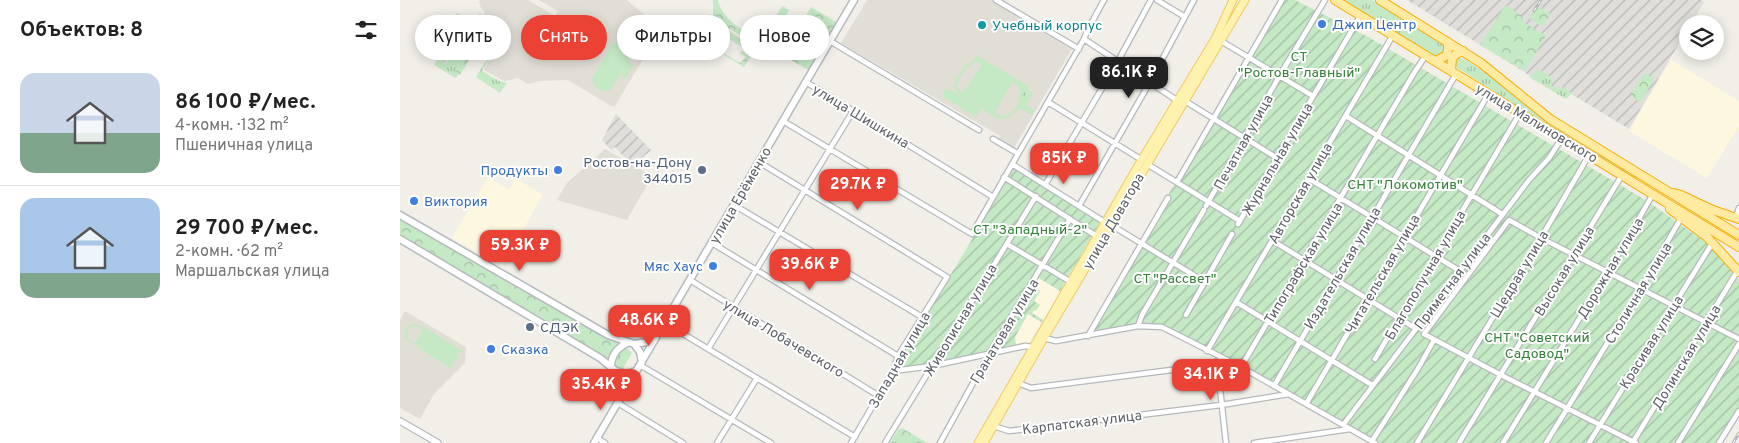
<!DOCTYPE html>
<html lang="ru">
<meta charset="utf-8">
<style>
body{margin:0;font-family:Overpass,sans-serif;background:#f6f6f6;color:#222;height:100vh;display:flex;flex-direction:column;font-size:19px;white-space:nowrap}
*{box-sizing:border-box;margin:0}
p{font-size:16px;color:#767676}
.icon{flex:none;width:28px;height:28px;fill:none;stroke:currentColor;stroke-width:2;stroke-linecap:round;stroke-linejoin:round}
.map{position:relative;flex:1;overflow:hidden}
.side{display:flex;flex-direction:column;background:#fff;width:400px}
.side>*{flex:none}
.guide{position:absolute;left:15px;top:15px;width:475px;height:45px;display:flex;gap:10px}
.buttons{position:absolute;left:1279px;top:15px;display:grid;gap:10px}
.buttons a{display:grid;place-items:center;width:45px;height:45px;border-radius:50%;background:#fff;box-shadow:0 2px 12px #0003;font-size:25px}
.price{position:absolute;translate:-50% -42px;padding:0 11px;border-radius:10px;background:#ea4335;color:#fff;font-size:16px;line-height:32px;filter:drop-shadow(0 1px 2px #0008)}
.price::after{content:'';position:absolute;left:50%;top:30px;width:15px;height:11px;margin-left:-8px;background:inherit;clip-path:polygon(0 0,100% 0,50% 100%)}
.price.selected{background:#222;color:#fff}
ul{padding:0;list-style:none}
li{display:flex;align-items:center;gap:15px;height:125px;padding:0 20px}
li+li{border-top:1px solid #e0e0e0}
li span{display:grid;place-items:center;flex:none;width:140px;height:100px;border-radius:15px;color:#555}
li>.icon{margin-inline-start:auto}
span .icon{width:60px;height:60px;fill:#fffc;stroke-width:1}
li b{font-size:21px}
h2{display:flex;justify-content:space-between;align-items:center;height:60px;padding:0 20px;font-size:21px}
.chip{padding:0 18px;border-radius:22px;background:#fff;box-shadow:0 2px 12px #0003;font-size:18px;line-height:45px}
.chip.selected{background:#ea4335;color:#fff}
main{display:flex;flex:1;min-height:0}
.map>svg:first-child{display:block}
.commercial{fill:#fef7e0}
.industrial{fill:url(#industrial-furrows)}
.education{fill:#e1ded6}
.grass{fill:url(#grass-tufts)}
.forest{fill:url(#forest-crowns)}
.park{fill:#c5e8c5;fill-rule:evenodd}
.garden{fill:url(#garden-furrows)}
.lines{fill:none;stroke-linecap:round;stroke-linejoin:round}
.minor-casing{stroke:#b5b8bc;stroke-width:7}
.tertiary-casing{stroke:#b5b8bc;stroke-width:8}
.secondary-casing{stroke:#b6babf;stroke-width:9}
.primary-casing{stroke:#f2c960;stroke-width:9}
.trunk-casing{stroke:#f9ab00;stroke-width:10}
.minor{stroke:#fff;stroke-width:4.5}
.tertiary{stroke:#fff;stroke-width:5.5}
.secondary{stroke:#fff;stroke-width:6}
.primary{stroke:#fff2af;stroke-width:7}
.trunk{stroke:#feeaa1;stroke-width:8}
.rail-casing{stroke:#b6b7b8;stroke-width:3}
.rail{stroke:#fff;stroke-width:1;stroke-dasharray:4;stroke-linecap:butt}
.shop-dot{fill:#3f7fe0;stroke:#fff;stroke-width:2}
.culture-dot{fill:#0f9aa8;stroke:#fff;stroke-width:2}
.service-dot{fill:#5c6f8a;stroke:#fff;stroke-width:2}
.labels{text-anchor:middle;stroke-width:4;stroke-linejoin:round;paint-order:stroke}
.shop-label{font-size:14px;fill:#366cbe;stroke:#fff;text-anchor:start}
.culture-label{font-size:14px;fill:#0d838f;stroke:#fff;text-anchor:start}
.park-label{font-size:14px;fill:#348238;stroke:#fff}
.street-label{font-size:14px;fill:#5f6368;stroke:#fff}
.service-label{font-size:14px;fill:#4e5e75;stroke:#fff;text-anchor:end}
</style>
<main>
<section class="side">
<h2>Объектов: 8<svg class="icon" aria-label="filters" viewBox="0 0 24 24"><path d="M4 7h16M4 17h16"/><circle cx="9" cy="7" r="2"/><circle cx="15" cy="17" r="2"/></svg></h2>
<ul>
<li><span style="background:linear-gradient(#c9d6e8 60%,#7fa58c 0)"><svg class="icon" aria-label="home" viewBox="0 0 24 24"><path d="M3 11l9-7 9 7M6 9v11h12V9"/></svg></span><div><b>86 100 ₽/мес.</b><p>4-комн. · 132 m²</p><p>Пшеничная улица</p></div></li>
<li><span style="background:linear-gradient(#a9c7e8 75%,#7fa58c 0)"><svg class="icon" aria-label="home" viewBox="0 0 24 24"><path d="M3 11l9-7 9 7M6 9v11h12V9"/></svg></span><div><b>29 700 ₽/мес.</b><p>2-комн. · 62 m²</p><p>Маршальская улица</p></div></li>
</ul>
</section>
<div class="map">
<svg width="1339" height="443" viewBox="0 0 1339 443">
<defs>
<pattern id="industrial-furrows" width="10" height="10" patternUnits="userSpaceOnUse" patternTransform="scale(1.25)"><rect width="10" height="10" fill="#e0deda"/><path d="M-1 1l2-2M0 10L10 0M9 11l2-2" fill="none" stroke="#b9b8b5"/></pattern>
<pattern id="grass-tufts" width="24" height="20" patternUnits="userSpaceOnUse" patternTransform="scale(1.25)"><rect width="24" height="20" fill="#c5e8c5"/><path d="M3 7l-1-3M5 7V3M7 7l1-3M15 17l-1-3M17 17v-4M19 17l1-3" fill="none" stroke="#a3c0a4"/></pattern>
<pattern id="forest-crowns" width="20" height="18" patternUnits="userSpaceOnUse" patternTransform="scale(1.25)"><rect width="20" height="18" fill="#c5e8c5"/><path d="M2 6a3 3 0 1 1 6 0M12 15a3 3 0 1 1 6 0" fill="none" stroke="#a3c0a4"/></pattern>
<pattern id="garden-furrows" width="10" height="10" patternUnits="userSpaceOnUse" patternTransform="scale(1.25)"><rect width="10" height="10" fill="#c5e8c5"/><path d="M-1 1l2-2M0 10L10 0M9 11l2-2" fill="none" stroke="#a3c0a4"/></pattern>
</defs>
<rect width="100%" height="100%" fill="#f1efe8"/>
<path class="commercial" d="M1271,60L1339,101V126L1307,178L1229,131Z
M88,177L109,190L115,178L143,195L102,266L52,238Z
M637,276L660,291L643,320L632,314L634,310V282Z
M628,314L641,322L629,343L616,347L615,337Z"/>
<path class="industrial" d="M1007,0H1301L1304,2L1291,24H1288L1287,30L1229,129L1163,89L1160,94Z
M216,114L251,150L237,162L233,158L229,162L215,147L211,150L202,140Z"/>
<path class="education" d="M80,0H128L155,16L158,11L139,0H227L247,17L255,39L215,106H211L168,80L140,81L128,84L118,78L104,81L84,70L91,56L83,16L85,12L81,8L79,2Z
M467,0H591L672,49L614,148L599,139L600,136L441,43Z
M205,149L252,176L227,220L157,200L166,184Z
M5,311L66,347L65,363L34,394L20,419L0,408V320Z"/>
<path class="grass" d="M944,0H972L1043,43L1044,52L1043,54L1035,56Z
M79,13L82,15L91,56L82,71L99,81L107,83L100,93L76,77L89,56Z
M51,32L62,38L58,67L52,76L34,65L37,59L46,64L58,43L48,37Z
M1057,57L1066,60L1089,75L1143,119L1237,177L1236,179L1121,109L1056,67L1054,61Z
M1139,69L1154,79L1151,85L1159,90L1161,86L1172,93L1166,99L1129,77Z
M623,87L633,93L626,105L635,110L632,115L619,108L623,96Z
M225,347L228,349L232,353L222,370L213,365L214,356Z"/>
<path class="forest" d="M313,0H318C323,21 342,29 360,40L357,45L313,19Z
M1105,5L1121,15L1125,23L1145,35V37L1125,71L1080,45Z
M382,6L389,10L369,44L377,49L380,43L383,44L377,54L361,44Z
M1137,6L1151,14L1142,26L1128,18Z
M411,7L438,23L426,43L422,40L420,43L416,41L409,43L400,38L393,49L381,53L400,22L405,17Z
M57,13L67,19L75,51L60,75L59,74L56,78L52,76L58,67L62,38L51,32L59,19L55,16Z
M312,21L357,48L353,53L308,27Z
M296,37L340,63L346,57L340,53L342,51L351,56L344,67L295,38Z
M414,45L422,50L410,71L382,55L393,51L403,57L409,47Z
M1244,73L1254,79L1240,103L1230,95Z
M0,218L209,338L219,342L220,345L210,359L207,360L193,349L0,235Z
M502,428L527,443H490L498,430Z"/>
<path class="park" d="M47,37L57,43L45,64L35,57Z
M401,38L410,44L403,56L393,51Z
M219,41C232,44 235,50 228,61L234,65L225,79L221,76L224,68L211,90L201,91L193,84L192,79L213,43Z
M576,55L630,87L628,91L623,88C624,96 623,104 617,110C613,114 606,120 600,119C593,117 565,98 557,93L554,87L556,79L550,75L546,76L550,75L549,71L550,75L557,78L564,66L575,60L574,58ZM576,62L582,64L563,93L557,88C559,76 565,67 576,62ZM613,82L619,86C623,100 616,115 601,116L595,112Z
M546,88L581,108L576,117L542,96Z
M14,324L22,326L63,351L62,353L59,351L57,359L50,365L53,367L52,369L6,340C2,333 6,326 14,324ZM17,326L23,330L15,343L24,348L32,335L24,349L10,341L7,337L9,328Z"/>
<path class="garden" d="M880,0H895L970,38L1215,182L1247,201L1307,243L1339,280V414L1321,443H976L763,329L740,328L686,338Z
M614,164L702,219L660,291L637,277L634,281L637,284L635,288L640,291L634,301L640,305L636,311L634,310L632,313L643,320L641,322L628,314L615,337L616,347L538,366L495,371L501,355L567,248Z"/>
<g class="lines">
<g class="minor-casing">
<path id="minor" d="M596,0L679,49
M757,0L785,17
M684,39L778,101
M430,41L579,130
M821,41L913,96
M406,82L593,197
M785,101L877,158
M648,102L742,160
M946,116L1102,214
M383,121L572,234L684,39L687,31L704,0
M593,139L617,153
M359,162L547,277L498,356L493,371L451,443
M612,164L706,223
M747,164L840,221
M604,177L698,237
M908,178L1060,271
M777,182L882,0
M645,185L718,61L751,0
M334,205L522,317
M679,206L750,82L794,0
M806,206L880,75L925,0
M1336,218L1339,208
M838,224L961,15
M711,225L805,282
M873,241L1015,328
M312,243L498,356
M607,244L671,282
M290,280L479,396
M836,302L972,385
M786,315L832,234
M265,323L455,437
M738,326L742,315L804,210
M688,336L768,198
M644,338L656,341L738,326L762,327L841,367L975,443
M308,349L453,111
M807,351L993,35
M975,359L1120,113
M817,361L826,443
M240,365L371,443
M841,367L1014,73L1026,55
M493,371L532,366L625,346L633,347
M618,383L631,388L818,364L820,360L823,358
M874,386L1056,74
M218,403L283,443
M906,404L1089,93
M943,425L1129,180L1149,158L1162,138
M594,426L609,431L821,405L889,394
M197,438L205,443
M972,441L1019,367L1034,340
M1233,442L1338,270
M317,443L357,378
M485,443L636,196
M540,443L589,354L670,219
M854,443L950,429
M1017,443L1141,238L1189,155
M1059,443L1222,175
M1103,443L1208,272L1253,194
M1146,443L1241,288L1281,218
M1189,443L1313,242
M1236,443L1101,375L1024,334L1109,220L1141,238L1339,339
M1278,443L1339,344
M1319,443L1339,411"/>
</g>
<g class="tertiary-casing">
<path id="tertiary" d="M0,421L38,443"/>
</g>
<g class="secondary-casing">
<path id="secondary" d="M0,215L208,335L234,344L254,341
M0,239L200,358L216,371L226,390
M234,344L240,352L242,362
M211,367C211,355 217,348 227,343
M216,371L227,374L236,371
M194,443L454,0"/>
</g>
<g class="primary-casing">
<path id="primary" d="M578,443L739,164L816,37L833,0
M584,443L644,338L845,0"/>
</g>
<g class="trunk-casing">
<path id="trunk" d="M935,0L1339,247
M980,0L1081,63L1150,119L1339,235
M1036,61L1047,55L1048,49V42
M1051,70L1052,59L1056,54L1063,51
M1274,193L1281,195L1313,210L1339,219
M1270,209L1307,237L1339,272"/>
</g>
<use href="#minor" class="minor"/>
<use href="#tertiary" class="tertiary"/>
<use href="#secondary" class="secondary"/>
<use href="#primary" class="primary"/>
<use href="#trunk" class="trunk"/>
<g class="rail-casing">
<path id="rail" d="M1134,11L1141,0
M1333,443L1339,433"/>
</g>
<use href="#rail" class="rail"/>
</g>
<g class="shop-dot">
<circle cx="922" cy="24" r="5"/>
<circle cx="158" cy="170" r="5"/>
<circle cx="14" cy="201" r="5"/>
<circle cx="313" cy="266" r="5"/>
<circle cx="91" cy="349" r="5"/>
</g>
<circle class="culture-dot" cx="582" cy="25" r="5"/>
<g class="service-dot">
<circle cx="302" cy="170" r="5"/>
<circle cx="130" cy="327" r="5"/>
</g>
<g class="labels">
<g class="shop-label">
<text x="932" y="29">Джип Центр</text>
<text x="148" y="175" text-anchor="end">Продукты</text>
<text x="24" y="206">Виктория</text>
<text x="303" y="271" text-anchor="end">Мяс Хаус</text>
<text x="101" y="354">Сказка</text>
</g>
<g class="culture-label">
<text x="592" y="30">Учебный корпус</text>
</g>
<g class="park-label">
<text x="899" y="61">СТ<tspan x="899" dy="16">"Ростов-Главный"</tspan></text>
<text x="1005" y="189">СНТ "Локомотив"</text>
<text x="630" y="234">СТ "Западный-2"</text>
<text x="775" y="283">СТ "Рассвет"</text>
<text x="1137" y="342">СНТ "Советский<tspan x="1137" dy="16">Садовод"</tspan></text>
</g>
<g class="street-label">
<text transform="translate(461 116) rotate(31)" y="5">улица Шишкина</text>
<text transform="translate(1137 123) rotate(31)" y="5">улица Малиновского</text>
<text transform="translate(843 142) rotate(-61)" y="5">Печатная улица</text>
<text transform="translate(877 159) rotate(-60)" y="5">Журнальная улица</text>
<text transform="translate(900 193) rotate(-60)" y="5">Авторская улица</text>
<text transform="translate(340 195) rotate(-60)" y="5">улица Ерёменко</text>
<text transform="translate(713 221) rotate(-60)" y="5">улица Доватора</text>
<text transform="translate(903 263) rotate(-59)" y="5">Типографская улица</text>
<text transform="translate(942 268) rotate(-60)" y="5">Издательская улица</text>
<text transform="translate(1210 268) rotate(-59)" y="5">Дорожная улица</text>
<text transform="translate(1164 271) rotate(-59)" y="5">Высокая улица</text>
<text transform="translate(982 274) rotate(-60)" y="5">Читательская улица</text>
<text transform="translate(1119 274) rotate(-59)" y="5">Щедрая улица</text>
<text transform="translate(1025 275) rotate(-60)" y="5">Благополучная улица</text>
<text transform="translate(1052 281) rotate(-53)" y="5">Приметная улица</text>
<text transform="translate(1238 293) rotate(-59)" y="5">Столичная улица</text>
<text transform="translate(560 320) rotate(-59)" y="5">Живописная улица</text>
<text transform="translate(604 331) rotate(-59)" y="5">Гранатовая улица</text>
<text transform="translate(384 338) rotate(31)" y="5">улица Лобачевского</text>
<text transform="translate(1251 342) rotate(-58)" y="5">Красивая улица</text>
<text transform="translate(1286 357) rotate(-59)" y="5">Долинская улица</text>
<text transform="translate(499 360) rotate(-60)" y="5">Западная улица</text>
<text transform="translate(682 422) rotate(-7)" y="5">Карпатская улица</text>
</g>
<g class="service-label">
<text x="292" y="167">Ростов-на-Дону<tspan x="292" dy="16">344015</tspan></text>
<text x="140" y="332" text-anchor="start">СДЭК</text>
</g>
</g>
</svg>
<div class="buttons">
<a><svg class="icon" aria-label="layers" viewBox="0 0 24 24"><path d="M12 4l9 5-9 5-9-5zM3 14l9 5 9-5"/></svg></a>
</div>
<b class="price selected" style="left:729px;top:99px">86.1K ₽</b>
<b class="price" style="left:664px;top:185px">85K ₽</b>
<b class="price" style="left:458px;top:211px">29.7K ₽</b>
<b class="price" style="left:120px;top:272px">59.3K ₽</b>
<b class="price" style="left:410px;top:291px">39.6K ₽</b>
<b class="price" style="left:249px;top:347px">48.6K ₽</b>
<b class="price" style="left:811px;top:401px">34.1K ₽</b>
<b class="price" style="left:201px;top:411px">35.4K ₽</b>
<div class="guide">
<a class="chip">Купить</a>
<a class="chip selected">Снять</a>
<a class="chip">Фильтры</a>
<a class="chip">Новое</a>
</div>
</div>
</main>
